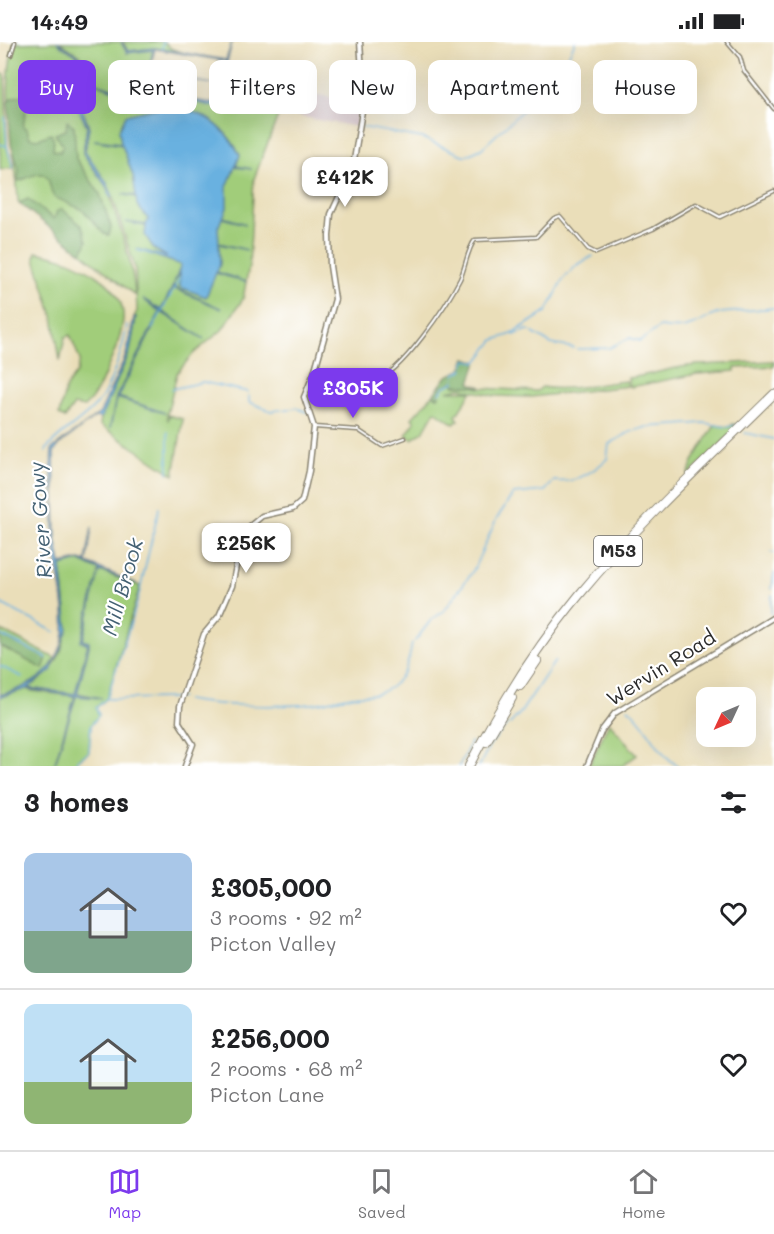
<!DOCTYPE html>
<meta charset="utf-8">
<style>
body{margin:0;font-family:Mali,sans-serif;background:#f6f6f6;color:#202124;height:100vh;display:flex;flex-direction:column;font-size:22px;white-space:nowrap}
*{box-sizing:border-box;margin:0}
p{font-size:20px;color:#757577}
.icon{flex:none;width:33px;height:33px;fill:none;stroke:currentColor;stroke-width:2;stroke-linecap:round;stroke-linejoin:round}
.map{position:relative;height:724px;overflow:hidden}
.panel{display:flex;flex-direction:column;background:#fff;flex:1}
.panel>*{flex:none}
.banner{position:absolute;left:18px;top:18px;width:738px;height:54px;display:flex;gap:12px}
.needle{width:39px;rotate:226deg}
.fabs{position:absolute;left:696px;top:645px;display:grid;gap:12px}
.fabs a{display:grid;place-items:center;width:60px;height:60px;border-radius:12px;background:#fff;box-shadow:0 6px 24px #0002;font-size:30px}
.price{position:absolute;translate:-50% -51px;padding:0 14px;border-radius:12px;background:#fff;color:#222;font-size:20px;line-height:39px;filter:drop-shadow(0 2px 3px #0008)}
.price::after{content:'';position:absolute;left:50%;top:36px;width:18px;height:14px;margin-left:-9px;background:inherit;clip-path:polygon(0 0,100% 0,50% 100%)}
.price.current{background:#7c3aed;color:#fff}
ul{padding:0;list-style:none}
li{display:flex;align-items:center;gap:18px;height:150px;padding:0 24px}
li+li{border-top:2px solid #e0e0e0}
li span{display:grid;place-items:center;flex:none;width:168px;height:120px;border-radius:12px;color:#555}
li>.icon{margin-inline-start:auto}
span .icon{width:72px;height:72px;fill:#fffc;stroke-width:1}
li b{font-size:26px}
h2{display:flex;justify-content:space-between;align-items:center;height:72px;padding:0 24px;font-size:26px}
.pill{padding:0 21px;border-radius:12px;background:#fff;box-shadow:0 6px 24px #0002;font-size:21px;line-height:54px}
.pill.current{background:#7c3aed;color:#fff}
.status{display:flex;justify-content:space-between;align-items:center;height:42px;padding:0 30px;background:#fff;direction:ltr}
.status svg{height:16px;fill:currentColor}
.tab-bar{display:flex;justify-content:space-around;align-items:center;height:84px;border-top:2px solid #e0e0e0;background:#fff;font-size:16px;color:#757577}
.tab-bar a{display:grid;justify-items:center;gap:3px}
.tab-bar .current{color:#7c3aed}
.map>svg:first-child{display:block}
.industrial{fill:#d2bec3}
.green{fill:#a1cd7a;stroke:#667c52;stroke-width:1.5}
.forest{fill:#80b06a;stroke:#566e4a;stroke-width:1.5}
.water{fill:#69b1e0;stroke:#4a6e86;stroke-width:1.5}
.lines{fill:none;stroke-linecap:round;stroke-linejoin:round}
.stream{stroke:#69b1e0;stroke-width:1.5}
.minor-casing{stroke:#8a8472;stroke-width:5}
.tertiary-casing{stroke:#8a8472;stroke-width:7}
.motorway-casing{stroke:#8a8472;stroke-width:10}
.minor{stroke:#fff;stroke-width:2}
.tertiary{stroke:#fff;stroke-width:4}
.motorway{stroke:#fff;stroke-width:8}
.labels{text-anchor:middle;stroke-width:4.5;stroke-linejoin:round;paint-order:stroke}
.shield{fill:#fff;stroke:#6b6b6b;stroke-width:1.5}
.shield-label{font-size:18px;font-weight:bold;fill:#2b2b2b}
.street-label{font-size:20px;fill:#2b2b2b;stroke:#fff}
.water-label{font-size:21px;font-style:italic;fill:#446173;stroke:#fff}
</style>
<div class="status"><b>14:49</b><svg viewBox="0 0 49 12"><path d="M0 12V9h3v3zM5 12V6h3v6zM10 12V3h3v9zM15 12V0h3v12zM26 1h20v11H26zM47 4h2v5h-2z"/></svg></div>
<div class="map">
<svg width="774" height="724" viewBox="0 0 774 724">
<rect width="100%" height="100%" fill="#fff"/>
<filter id="ink" filterUnits="userSpaceOnUse"><feTurbulence type="fractalNoise" baseFrequency=".0167" numOctaves="2"/><feDisplacementMap in="SourceGraphic" scale="12" xChannelSelector="R" yChannelSelector="G"/><feConvolveMatrix kernelMatrix="1 2 1 2 8 2 1 2 1" color-interpolation-filters="sRGB"/></filter>
<filter id="wash" filterUnits="userSpaceOnUse"><feTurbulence type="fractalNoise" baseFrequency=".008" numOctaves="4" result="noise"/><feDisplacementMap in="SourceGraphic" scale="24" xChannelSelector="R" yChannelSelector="G"/><feGaussianBlur stdDeviation="1.35" result="paint"/><feColorMatrix in="noise" values="0 0 0 0 0 0 0 0 0 0 0 0 0 0 0 0 0 1.4 0 .05"/><feComposite in="paint" operator="in"/></filter>
<g filter="url(#wash)">
<rect width="100%" height="100%" fill="#eadeb9"/>
<path class="industrial" d="M282,45L337,57L340,50L349,51L348,58L361,60L356,85L280,71Z"/>
<path class="green" d="M57,0L78,14L83,23V40L77,51V64L87,84L83,111L113,154L85,109L89,85L78,57L86,38L82,15L60,0H121L127,11L132,10L128,9L123,0H164L172,7L188,12L155,6C150,21 151,35 151,51L134,50L180,56L181,64L183,57L231,67L279,71L254,137L249,224L243,257L222,288L193,312L177,331L167,372L168,379V373L183,377L174,433L100,383L102,370L130,309L136,275H134L137,269L135,226L113,156L111,157C120,189 133,219 135,253L18,160C16,107 0,54 14,1Z
M0,32H5L7,104L13,126L0,128Z
M36,210C61,215 74,219 96,233C132,257 127,281 111,318C102,337 99,352 84,365L74,363L65,376L59,373L66,345L77,330L80,318L70,293L65,295L60,319L53,274L35,217Z
M774,319V324L735,326V329L697,332L631,345L628,336C651,333 676,324 698,323C723,322 749,320 774,319Z
M627,339L628,344L531,355L495,354L460,346L447,349H472L456,374L459,378L454,382L435,369L423,390L412,397L406,393L415,380L412,376L433,353L438,355L442,346L453,340L480,346L537,349L542,345C565,350 602,341 627,339Z
M733,382L739,384L688,434L692,421L715,383L729,385Z
M80,519L99,528L98,532L100,529L140,544L107,656L96,666L99,673L91,683L89,710L78,718L76,724H0V655L26,647L32,649L75,654L55,721L76,654L97,655L77,651L89,601L75,652L27,646C78,619 66,571 61,523Z
M0,588L55,616C47,638 21,647 0,653Z
M609,680L637,713L622,724H589Z"/>
<path class="forest" d="M23,53L27,60L23,85L27,87L29,95L37,97L51,92L54,99L53,108L60,110L63,103L55,92L66,88L67,79L74,84L76,117L100,152L111,185L109,193L104,192L83,168L54,155C50,150 51,146 49,140C44,124 28,137 18,139L19,127L11,103L8,60L11,56Z
M28,157L54,177L57,169L62,167L82,184L87,199L82,211L19,161Z
M466,316L477,320L470,341L482,345L454,343L453,340L442,346L438,355L433,353L447,334L461,328Z
M0,593L47,616L43,627L0,604Z"/>
<path class="water" d="M57,0C71,9 93,16 86,39C84,45 80,50 78,57L89,85L85,109L107,141L113,155H110L106,144L83,111L87,84L75,60C76,45 94,28 77,14C71,8 63,7 57,0Z
M121,0L128,9L155,6L226,18L232,0L224,33L227,35H224L218,62L269,71C240,67 211,66 184,57L181,64L180,56L116,49L93,40L115,47L150,51L151,44L152,51L217,62L226,19L155,7C153,13 149,26 152,32L219,43L153,33L151,43L149,28L153,8L127,11Z
M166,64C200,68 222,79 240,113L236,124L252,127L235,125L227,145V166L223,175L246,182L222,176L218,186L219,201L247,208L219,202L220,222L217,230L246,240L216,231L206,255L180,245V231L174,241L181,223L136,207L167,215L154,207L145,193L146,184L126,180L146,183L148,177L137,163L136,155L122,152L136,154L133,134L122,103L94,98L121,101L119,88L126,73Z
M174,242V245L222,267L173,246L162,269L204,297L161,270L118,355L165,371L117,356L110,386L116,355L160,270L143,257L161,268Z
M134,275H136L130,309L101,376L95,375L60,402L54,410L56,496L61,522L80,518L86,520L92,485L87,521L137,542L101,529L99,533V528L80,519L61,524L68,587L51,629L28,646L75,652L88,602L81,599L98,534L83,598L89,600V604L77,652L102,656L76,654L55,721L75,654L26,647L0,655V653C90,630 62,566 54,499C53,487 55,474 54,462C54,444 50,426 52,407L100,371L126,313Z"/>
<g class="lines">
<path class="stream" d="M162,7L163,0
M5,75L7,104L13,126
M362,85L422,96L465,114L481,107L536,56L550,34L565,21L575,0
M0,102L6,104
M137,208L163,215
M548,267L564,236L577,223L593,214
M721,271L774,266
M152,287L180,236
M533,291L551,302L574,306
M514,293L527,288L531,289
M619,301L630,296L640,299L660,285C690,290 694,281 719,271
M577,307L609,306L617,302
M172,347L203,340L248,350
M440,351L444,345L454,340L455,332L462,328L466,318L477,320L494,298L512,292L547,269
M249,354V360L271,369L297,366
M299,367L307,370
M168,390V431
M745,391L774,397
M46,409C49,399 87,375 97,362C111,346 124,303 127,283
M770,510L774,511
M772,547L774,531
M0,561L55,590
M771,572L772,553
M0,593L47,616
M415,599L431,578L444,569L473,529L496,478L513,452L545,449L554,439C574,442 593,430 607,417L609,402L630,390L647,385L704,381L727,385L738,383
M0,624L22,635
M108,657L181,656
M186,658C219,664 276,665 311,662C323,661 335,657 347,655C363,652 377,655 391,645C405,634 410,617 412,601
M628,666C649,683 655,709 678,724
M510,682L521,670L555,619
M76,724L78,718L89,710L91,683L99,673L96,666L107,656L137,561L159,466
M459,724L471,700
M479,724L491,701L507,683"/>
</g>
</g>
<g filter="url(#ink)">
<g class="lines">
<g class="minor-casing">
<path id="minor" d="M727,0L740,15L744,29L774,67
M11,13L15,0
M314,331C333,336 355,343 374,339C401,333 448,261 460,237C465,227 468,205 475,198L536,195L554,176L560,174L588,207L596,211L653,187L696,162L720,175L774,149
M314,385L358,388L382,404L405,396"/>
</g>
<g class="tertiary-casing">
<path id="tertiary" d="M185,724L193,702L179,680L180,664L204,592L219,574L232,544L241,499L250,484L262,474L293,467L302,459L309,429L314,385L304,355L314,331L335,257L330,224L329,194L331,172L353,124L364,57L360,0
M587,724L602,688L615,671L774,575"/>
</g>
<g class="motorway-casing">
<path id="motorway" d="M520,644L537,619
M486,700L512,656
M469,724C500,663 536,605 580,552C639,481 708,417 774,352"/>
</g>
<use href="#minor" class="minor"/>
<use href="#tertiary" class="tertiary"/>
<use href="#motorway" class="motorway"/>
</g>
</g>
<g class="labels">
<rect class="shield" x="594" y="494" width="48" height="30" rx="4.5"/>
<g class="shield-label">
<text x="618" y="515">M53</text>
</g>
<g class="street-label">
<text transform="translate(661 626) rotate(-32)" y="7">Wervin Road</text>
</g>
<g class="water-label">
<text transform="translate(41 478) rotate(-94)" y="7">River Gowy</text>
<text transform="translate(123 545) rotate(-74)" y="7">Mill Brook</text>
</g>
</g>
</svg>
<div class="fabs">
<a><svg class="needle" viewBox="-14 -14 28 28"><path d="M0-13l5 13h-10z" fill="#e53935"/><path d="M0 13l5-13h-10z" fill="#757577"/></svg></a>
</div>
<b class="price" style="left:345px;top:166px">£412K</b>
<b class="price current" style="left:353px;top:377px">£305K</b>
<b class="price" style="left:246px;top:532px">£256K</b>
<div class="banner">
<a class="pill current">Buy</a>
<a class="pill">Rent</a>
<a class="pill">Filters</a>
<a class="pill">New</a>
<a class="pill">Apartment</a>
<a class="pill">House</a>
</div>
</div>
<section class="panel">
<h2>3 homes<svg class="icon" aria-label="filters" viewBox="0 0 24 24"><path d="M4 7h16M4 17h16"/><circle cx="9" cy="7" r="2"/><circle cx="15" cy="17" r="2"/></svg></h2>
<ul>
<li><span style="background:linear-gradient(#a9c7e8 65%,#7fa58c 0)"><svg class="icon" aria-label="home" viewBox="0 0 24 24"><path d="M3 11l9-7 9 7M6 9v11h12V9"/></svg></span><div><b>£305,000</b><p>3 rooms · 92 m²</p><p>Picton Valley</p></div><svg class="icon" aria-label="heart" viewBox="0 0 24 24"><path d="M12 20l-8-8c-3-5 5-10 8-4 3-6 11-1 8 4z"/></svg></li>
<li><span style="background:linear-gradient(#bfe0f5 65%,#8fb573 0)"><svg class="icon" aria-label="home" viewBox="0 0 24 24"><path d="M3 11l9-7 9 7M6 9v11h12V9"/></svg></span><div><b>£256,000</b><p>2 rooms · 68 m²</p><p>Picton Lane</p></div><svg class="icon" aria-label="heart" viewBox="0 0 24 24"><path d="M12 20l-8-8c-3-5 5-10 8-4 3-6 11-1 8 4z"/></svg></li>
</ul>
</section>
<nav class="tab-bar">
<a class="current"><svg class="icon" aria-label="map" viewBox="0 0 24 24"><path d="M3 6l6-2 6 2 6-2v14l-6 2-6-2-6 2zM9 4v14M15 6v14"/></svg>Map</a>
<a><svg class="icon" aria-label="saved" viewBox="0 0 24 24"><path d="M7 4h10v16l-5-4-5 4z"/></svg>Saved</a>
<a><svg class="icon" aria-label="home" viewBox="0 0 24 24"><path d="M3 11l9-7 9 7M6 9v11h12V9"/></svg>Home</a>
</nav>
